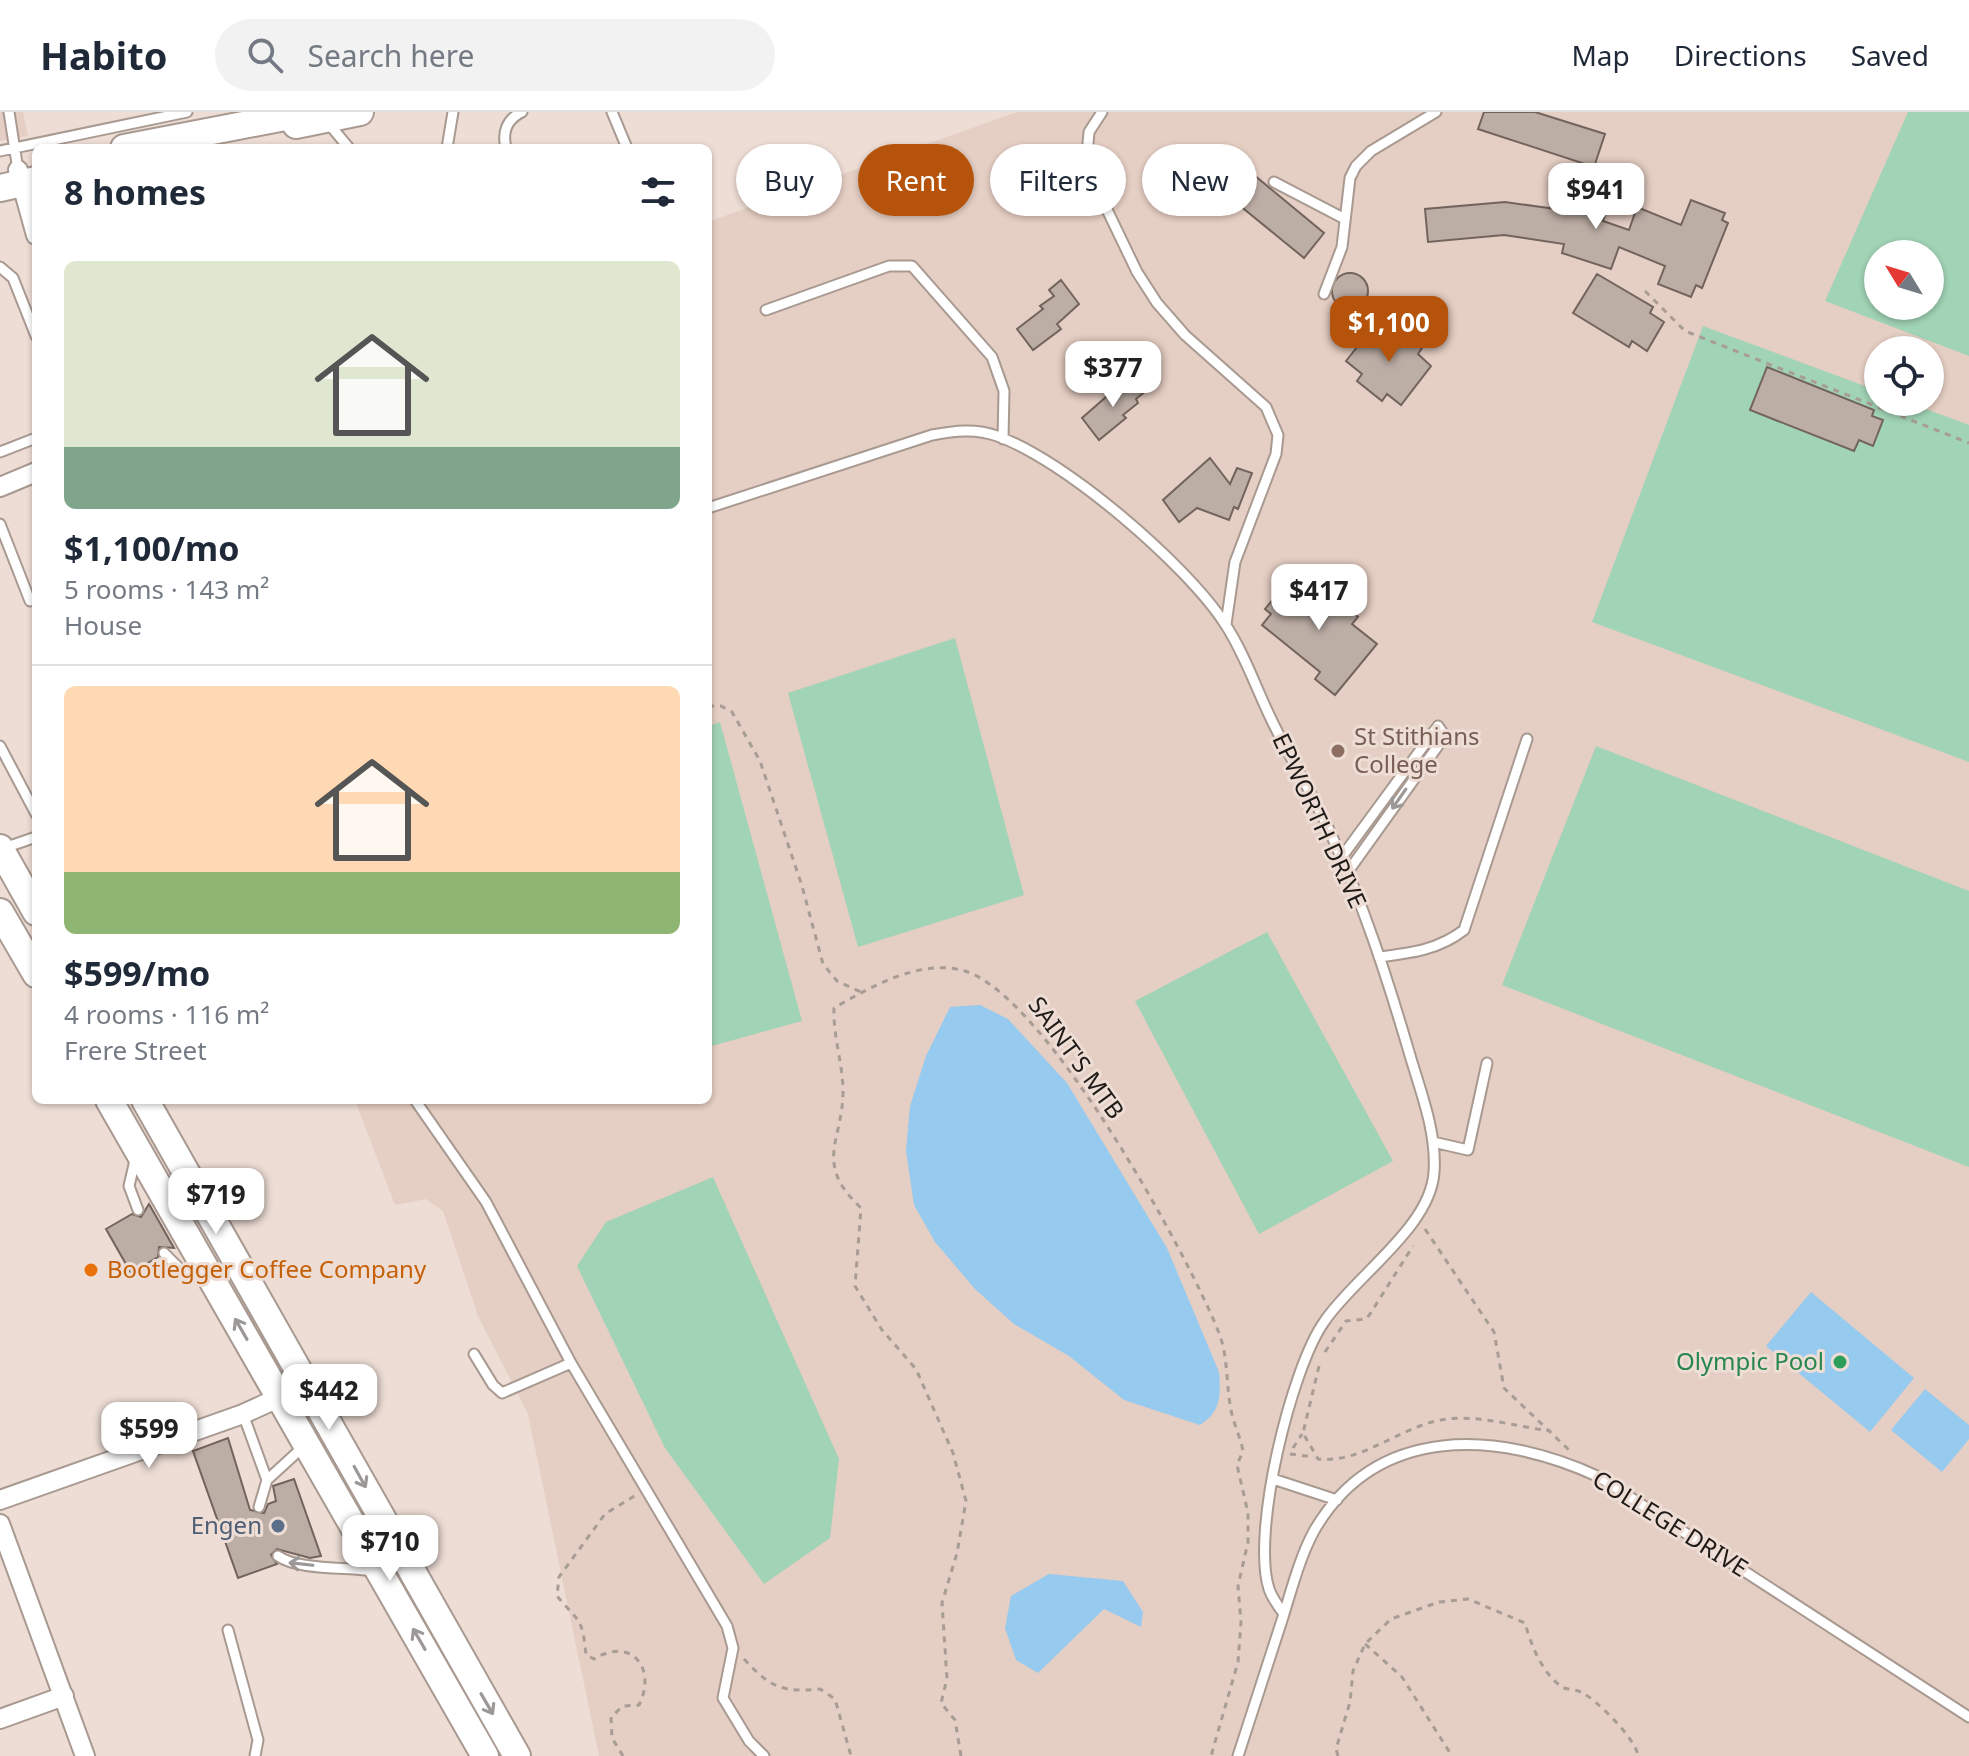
<!DOCTYPE html>
<meta charset="utf-8">
<style>
body{margin:0;font-family:"Noto Sans",sans-serif;background:#f2f2f3;color:#1f2937;height:100vh;display:flex;flex-direction:column;font-size:30px;white-space:nowrap}
*{box-sizing:border-box;margin:0}
p{font-size:26px;color:#747a83}
.icon{flex:none;width:44px;height:44px;fill:none;stroke:currentColor;stroke-width:2;stroke-linecap:round;stroke-linejoin:round}
.map{position:relative;flex:1;overflow:hidden}
.sheet{position:absolute;left:32px;top:32px;width:680px;height:960px;display:flex;flex-direction:column;background:#fff;border-radius:12px;box-shadow:0 2px 6px #0004}
.sheet>*{flex:none}
.hud{position:absolute;left:736px;top:32px;width:760px;height:72px;display:flex;gap:16px}
.needle{width:52px;rotate:308deg}
.fabs{position:absolute;left:1864px;top:128px;display:grid;gap:16px}
.fabs a{display:grid;place-items:center;width:80px;height:80px;border-radius:50%;background:#fff;box-shadow:0 2px 6px #0004;font-size:40px}
.price{position:absolute;translate:-50% -68px;padding:0 18px;border-radius:16px;background:#fff;color:#222;font-size:26px;line-height:52px;filter:drop-shadow(0 2px 4px #0008)}
.price::after{content:'';position:absolute;left:50%;top:48px;width:24px;height:18px;margin-left:-12px;background:inherit;clip-path:polygon(0 0,100% 0,50% 100%)}
.price.current{background:#b45309;color:#fff}
ul{padding:0;list-style:none}
li{display:grid;align-content:center;gap:16px;height:424px;padding:0 32px}
li+li{border-top:2px solid #e0e1e3}
li span{display:grid;place-items:center;height:248px;border-radius:12px;color:#555}
li>.icon{margin-inline-start:auto}
span .icon{width:144px;height:144px;fill:#fffc;stroke-width:1}
li b{font-size:34px}
h2{display:flex;justify-content:space-between;align-items:center;height:96px;padding:0 32px;font-size:34px}
.chip{padding:0 28px;border-radius:36px;background:#fff;box-shadow:0 2px 6px #0004;font-size:28px;line-height:72px}
.chip.current{background:#b45309;color:#fff}
header{display:flex;align-items:center;gap:48px;box-sizing:border-box;height:112px;padding:0 40px;background:#fff;border-bottom:2px solid #e0e1e3}
header strong{font-size:38px}
nav{display:flex;gap:44px;margin-inline-start:auto;font-size:28px}
.search{width:560px;height:72px;background:#f2f2f3;display:flex;align-items:center;gap:20px;box-sizing:border-box;padding:0 28px;border-radius:44px;color:#747a83;font-size:30px}
.map>svg:first-child{display:block}
.built{fill:#e5cec3;fill-rule:evenodd}
.green{fill:#a1d3b6;fill-rule:evenodd}
.water{fill:#96caef}
.building{fill:#bcada5;stroke:#72645d;stroke-width:2}
.lines{fill:none;stroke-linecap:round;stroke-linejoin:round}
.lane-casing{stroke:#a89991;stroke-width:13}
.street-casing{stroke:#a89991;stroke-width:22}
.secondary-casing{stroke:#a89991;stroke-width:30}
.path{stroke:#a89c96;stroke-width:3;stroke-dasharray:6 6;stroke-linecap:butt}
.lane{stroke:#fff;stroke-width:9}
.street{stroke:#fff;stroke-width:18}
.secondary{stroke:#fff;stroke-width:26}
.oneway{stroke:#9b9897}
.education-dot{fill:#8d6e63;stroke:#edddd5;stroke-width:3}
.food-dot{fill:#e8710a;stroke:#edddd5;stroke-width:3}
.leisure-dot{fill:#2e9e5b;stroke:#edddd5;stroke-width:3}
.service-dot{fill:#5c6f8a;stroke:#edddd5;stroke-width:3}
.labels{text-anchor:middle;stroke-width:6;stroke-linejoin:round;paint-order:stroke}
.education-label{font-size:24px;fill:#785e54;stroke:#edddd5;text-anchor:start}
.street-label{font-size:24px;fill:#201b18;stroke:#edddd5}
.food-label{font-size:24px;fill:#c56008;stroke:#edddd5;text-anchor:start}
.leisure-label{font-size:24px;fill:#27864d;stroke:#edddd5;text-anchor:end}
.service-label{font-size:24px;fill:#4e5e75;stroke:#edddd5;text-anchor:end}
</style>
<header>
<strong>Habito</strong>
<div class="search"><svg class="icon" aria-label="search" viewBox="0 0 24 24"><circle cx="10" cy="10" r="6"/><path d="M15 15l6 6"/></svg>Search here</div>
<nav><a>Map</a><a>Directions</a><a>Saved</a></nav>
</header>
<div class="map">
<svg width="1969" height="1644" viewBox="0 0 1969 1644">
<rect width="100%" height="100%" fill="#edddd5"/>
<path class="built" d="M0,0H23L28,24L0,29Z
M1017,0H1969V1644H599L528,1302L478,1204L443,1099L426,1087L395,1093L355,988H708V110ZM1878,142H1930V194H1878ZM1878,238H1930V290H1878Z"/>
<path class="green" d="M1908,0H1969V244L1825,189ZM1930,142V194H1878V142Z
M1703,214L1878,279V290H1907L1969,313V650L1592,510Z
M955,526L1024,783L858,835L788,581Z
M720,610L802,909L708,935V614Z
M1596,634L1969,779V1055L1502,873Z
M1267,820L1393,1049L1259,1122L1135,889Z
M713,1065L839,1347L830,1426L764,1472L665,1336L577,1154L606,1110Z"/>
<path class="water" d="M980,893L1008,907L1067,971L1167,1136L1219,1260C1221,1283 1221,1300 1200,1313L1124,1288L1069,1244L1014,1212L975,1177L935,1130L914,1093L906,1039L910,994L926,944L950,895Z
M1811,1180L1914,1266L1870,1320L1766,1234Z
M1925,1277L1969,1313V1327L1942,1360L1891,1318Z
M1049,1462L1123,1469L1143,1500L1141,1515L1104,1497L1038,1561L1016,1548L1005,1516L1011,1484Z"/>
<path class="building" d="M1484,0H1535L1605,22L1594,55L1478,17Z
M1585,52L1617,62L1603,109L1629,118L1637,95L1681,113L1691,88L1725,101L1722,108L1728,111L1702,176L1696,173L1691,185L1658,172L1665,154L1619,135L1611,157L1562,141L1564,132L1504,123L1428,130L1425,97L1505,90L1570,99Z
M1254,63L1324,121L1304,146L1233,88Z
M1332 179a18 18 0 1 1 36 0a18 18 0 1 1-36 0Z
M1597,162L1653,195L1650,201L1664,210L1647,239L1632,229L1629,235L1573,201Z
M1061,168L1079,192L1057,212L1061,217L1033,238L1017,217L1043,197L1040,194L1054,184L1049,178Z
M1377,210L1395,224L1400,218L1422,236L1418,242L1431,254L1401,293L1387,282L1382,289L1357,269L1362,262L1346,249Z
M1767,255L1874,298L1872,304L1883,308L1873,334L1859,328L1854,339L1750,298Z
M1130,264L1143,281L1136,287L1138,291L1123,303L1126,306L1099,328L1082,306Z
M1210,346L1230,372L1237,356L1252,361L1238,397L1234,395L1229,408L1197,396L1179,410L1163,388Z
M1293,463L1317,483L1322,476L1358,505L1352,512L1377,532L1335,583L1315,567L1320,560L1262,513L1271,502L1265,497Z
M149,1092L174,1136L159,1135L158,1145L131,1161L106,1117L132,1102L141,1105Z
M228,1326L250,1398L264,1401L268,1392L276,1389L273,1374L294,1367L321,1444L310,1446L277,1437L271,1443L277,1452L238,1466L193,1339Z"/>
<g class="lines">
<g class="lane-casing">
<path id="lane" d="M9,0L18,58
M612,0L627,36
M1102,0L1089,20L1086,54L1137,160L1157,191L1185,223L1266,295L1278,323L1276,342L1235,450L1226,512
M329,12L349,36
M447,36L453,0
M506,36C502,20 507,7 522,0
M0,39L187,0
M1274,70L1343,106
M0,155L13,166L36,224
M1324,182L1342,135L1350,66L1356,54L1371,39L1436,0
M766,198L889,154H912L992,245L1004,279L1003,327
M0,340L36,326
M708,396L932,323C954,319 975,316 997,324C1064,347 1187,453 1225,512C1245,542 1257,579 1273,611C1291,648 1313,683 1330,720C1363,791 1387,865 1409,940C1420,978 1437,1020 1434,1060C1431,1115 1354,1165 1324,1210C1291,1257 1251,1421 1269,1477C1272,1486 1278,1494 1284,1502
M0,412L30,489
M0,634L36,702
M4,736L36,725
M1341,746L1438,614L1445,624L1347,761
M1379,845C1411,841 1438,838 1464,818L1527,627
M415,988L486,1090L571,1251L727,1514L733,1536L723,1586L749,1629L764,1644
M1433,1030L1468,1038L1487,951
M136,1044L129,1074L138,1098
M164,1141L182,1159L201,1160
M474,1242L493,1273L502,1281L571,1251
M243,1302L267,1368L259,1395
M1273,1367L1337,1388
M267,1368L303,1335
M278,1444C297,1458 346,1455 374,1459
M228,1518L258,1628L255,1644
M1238,1644C1253,1598 1268,1551 1283,1505C1292,1476 1300,1445 1314,1419C1377,1310 1500,1319 1599,1365L1969,1605"/>
</g>
<g class="street-casing">
<path id="street" d="M18,58L36,123
M0,375L36,360
M0,1388L243,1302L309,1272
M0,1412L85,1644
M0,1607L64,1584"/>
</g>
<g class="secondary-casing">
<path id="secondary" d="M296,13L360,0
M124,36L311,0
M0,76L36,68
M0,736L36,800
M0,800L36,862
M109,988L485,1644
M145,988L517,1644"/>
</g>
<path class="path" d="M1645,179L1685,219L1969,331
M708,594H721L732,600L760,649L802,774L823,852L837,869L861,880
M1425,1117L1494,1220L1504,1276L1569,1338
M1325,1240L1346,1209L1366,1207L1370,1202L1413,1134
M1319,1254L1303,1321L1318,1347C1363,1352 1403,1312 1447,1307C1481,1303 1517,1315 1551,1319
M1293,1336L1302,1322
M1290,1342L1314,1345
M1365,1532L1402,1565L1452,1644
M744,1547C770,1575 782,1581 820,1577L835,1587L851,1644
M623,1644L612,1626L611,1605L623,1594L639,1593C657,1557 632,1524 594,1547L586,1543C582,1504 580,1512 557,1484L559,1465L605,1402L636,1383
M961,1644L955,1608L941,1591L947,1567L942,1491L957,1441L966,1389L953,1341L916,1257L882,1218L855,1174L861,1096C812,1050 844,1029 843,976C842,949 833,923 834,896C870,875 921,846 965,859C1046,884 1187,1140 1219,1221C1228,1245 1226,1268 1230,1292C1232,1309 1240,1323 1243,1339L1237,1353L1248,1401V1430L1238,1474L1241,1510L1238,1550L1211,1644
M1338,1644L1336,1637L1350,1590L1353,1559L1365,1532L1391,1507L1439,1490L1468,1487L1525,1511C1531,1533 1542,1561 1562,1575C1567,1578 1575,1577 1581,1580C1596,1587 1637,1628 1638,1644"/>
<use href="#lane" class="lane"/>
<use href="#street" class="street"/>
<use href="#secondary" class="secondary"/>
</g>
<defs><path id="oneway-shaft" d="M-6 0H5M1.5-3L5.5 0L1.5 3" fill="none" stroke-width="1.6" stroke-linecap="round" stroke-linejoin="round" transform="scale(2)"/></defs>
<g class="oneway">
<use href="#oneway-shaft" transform="translate(1399 687) rotate(125)"/>
<use href="#oneway-shaft" transform="translate(241 1217) rotate(-120)"/>
<use href="#oneway-shaft" transform="translate(360 1365) rotate(61)"/>
<use href="#oneway-shaft" transform="translate(301 1452) rotate(-174)"/>
<use href="#oneway-shaft" transform="translate(419 1527) rotate(-120)"/>
<use href="#oneway-shaft" transform="translate(487 1592) rotate(60)"/>
</g>
<circle class="education-dot" cx="1338" cy="639" r="8"/>
<circle class="food-dot" cx="91" cy="1158" r="8"/>
<circle class="leisure-dot" cx="1840" cy="1250" r="8"/>
<circle class="service-dot" cx="278" cy="1414" r="8"/>
<g class="labels">
<g class="education-label">
<text x="1354" y="633">St Stithians<tspan x="1354" dy="28">College</tspan></text>
</g>
<g class="street-label">
<text transform="translate(1319 709) rotate(65)" y="8">EPWORTH DRIVE</text>
<text transform="translate(1076 946) rotate(54)" y="8">SAINT'S MTB</text>
<text transform="translate(1670 1412) rotate(32)" y="8">COLLEGE DRIVE</text>
</g>
<g class="food-label">
<text x="107" y="1166">Bootlegger Coffee Company</text>
</g>
<g class="leisure-label">
<text x="1824" y="1258">Olympic Pool</text>
</g>
<g class="service-label">
<text x="262" y="1422">Engen</text>
</g>
</g>
</svg>
<div class="fabs">
<a><svg class="needle" viewBox="-14 -14 28 28"><path d="M0-13l5 13h-10z" fill="#e53935"/><path d="M0 13l5-13h-10z" fill="#747a83"/></svg></a>
<a><svg class="icon" aria-label="locate" viewBox="0 0 24 24"><circle cx="12" cy="12" r="6"/><path d="M12 2v4M12 18v4M2 12h4M18 12h4"/></svg></a>
</div>
<b class="price" style="left:1596px;top:119px">$941</b>
<b class="price current" style="left:1389px;top:252px">$1,100</b>
<b class="price" style="left:1113px;top:297px">$377</b>
<b class="price" style="left:1319px;top:520px">$417</b>
<b class="price" style="left:216px;top:1124px">$719</b>
<b class="price" style="left:329px;top:1320px">$442</b>
<b class="price" style="left:149px;top:1358px">$599</b>
<b class="price" style="left:390px;top:1471px">$710</b>
<div class="hud">
<a class="chip">Buy</a>
<a class="chip current">Rent</a>
<a class="chip">Filters</a>
<a class="chip">New</a>
</div>
<section class="sheet">
<h2>8 homes<svg class="icon" aria-label="filters" viewBox="0 0 24 24"><path d="M4 7h16M4 17h16"/><circle cx="9" cy="7" r="2"/><circle cx="15" cy="17" r="2"/></svg></h2>
<ul>
<li><span style="background:linear-gradient(#dfe7d0 75%,#7fa58c 0)"><svg class="icon" aria-label="home" viewBox="0 0 24 24"><path d="M3 11l9-7 9 7M6 9v11h12V9"/></svg></span><div><b>$1,100/mo</b><p>5 rooms · 143 m²</p><p>House</p></div></li>
<li><span style="background:linear-gradient(#ffd9b3 75%,#8fb573 0)"><svg class="icon" aria-label="home" viewBox="0 0 24 24"><path d="M3 11l9-7 9 7M6 9v11h12V9"/></svg></span><div><b>$599/mo</b><p>4 rooms · 116 m²</p><p>Frere Street</p></div></li>
</ul>
</section>
</div>
